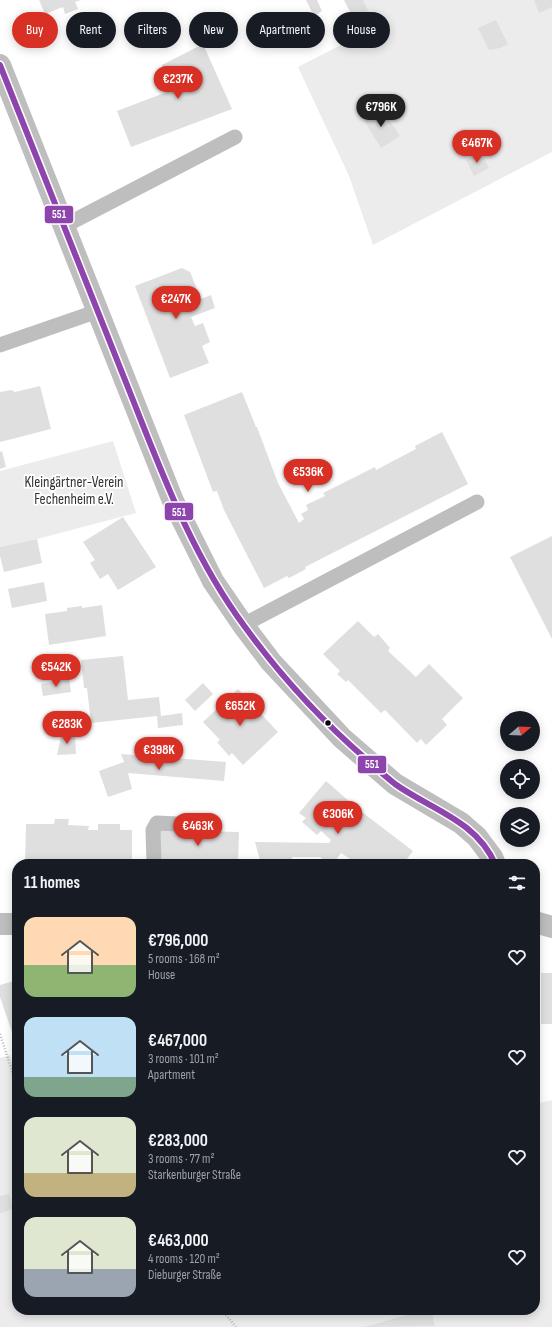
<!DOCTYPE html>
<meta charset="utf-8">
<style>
body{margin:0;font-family:"Sofia Sans Condensed",sans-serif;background:#242831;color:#f1f3f6;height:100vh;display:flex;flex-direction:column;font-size:15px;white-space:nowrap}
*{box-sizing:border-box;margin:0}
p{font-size:13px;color:#9ea1a6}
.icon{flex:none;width:22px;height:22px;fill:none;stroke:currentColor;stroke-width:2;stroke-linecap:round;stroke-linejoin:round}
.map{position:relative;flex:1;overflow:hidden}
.panel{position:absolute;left:12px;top:859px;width:528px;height:456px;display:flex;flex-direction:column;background:#171b24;border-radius:16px;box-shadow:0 2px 10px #0003}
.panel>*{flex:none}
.guide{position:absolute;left:12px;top:12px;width:528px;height:36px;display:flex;gap:8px}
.needle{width:26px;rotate:71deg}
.controls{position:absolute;left:500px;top:711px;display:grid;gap:8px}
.controls a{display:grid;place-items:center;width:40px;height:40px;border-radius:50%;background:#171b24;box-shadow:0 2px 10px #0003;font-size:20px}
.price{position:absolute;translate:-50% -34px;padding:0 9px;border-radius:14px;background:#d93025;color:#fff;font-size:13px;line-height:26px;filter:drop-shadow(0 1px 2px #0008)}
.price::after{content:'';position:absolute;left:50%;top:24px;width:12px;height:9px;margin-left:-6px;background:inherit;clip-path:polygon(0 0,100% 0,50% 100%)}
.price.on{background:#222;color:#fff}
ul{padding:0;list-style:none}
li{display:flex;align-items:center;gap:12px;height:100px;padding:0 12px}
li span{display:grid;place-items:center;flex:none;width:112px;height:80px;border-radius:12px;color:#555}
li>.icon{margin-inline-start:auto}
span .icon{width:48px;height:48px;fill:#fffc;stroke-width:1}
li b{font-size:17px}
h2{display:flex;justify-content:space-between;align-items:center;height:48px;padding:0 12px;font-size:17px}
.pill{padding:0 14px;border-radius:18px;background:#171b24;box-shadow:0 2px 10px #0003;font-size:14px;line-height:36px}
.pill.on{background:#d93025;color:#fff}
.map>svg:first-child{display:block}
.green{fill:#ececec}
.building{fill:#dfdfdf}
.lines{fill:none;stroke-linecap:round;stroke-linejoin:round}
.path{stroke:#b9b9b9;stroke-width:2.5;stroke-dasharray:1 2;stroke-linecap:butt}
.service{stroke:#bebebe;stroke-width:15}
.minor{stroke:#bebebe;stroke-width:22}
.tertiary{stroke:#bebebe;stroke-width:22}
.bus-1-casing{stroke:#fff;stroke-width:9}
.bus-1{stroke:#8e44ad;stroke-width:6}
.bus-dot{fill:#000;stroke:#fff;stroke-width:1.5}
.labels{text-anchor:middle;stroke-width:3.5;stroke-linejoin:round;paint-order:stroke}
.park-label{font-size:15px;fill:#333;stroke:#fff}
.line-badge{stroke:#fff;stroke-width:1.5}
.badge-label{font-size:11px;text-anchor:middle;font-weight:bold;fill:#fff}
</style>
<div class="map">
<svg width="552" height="1327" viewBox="0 0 552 1327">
<rect width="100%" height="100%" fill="#fff"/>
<path class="green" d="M344,0H552V152L373,245L349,176L298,67L362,34Z
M113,441L136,513L37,539L0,547V471Z
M10,1055L17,1076V1310H535V1104L552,1100V1327H0V1058Z"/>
<path class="building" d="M39,0H81L75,2L78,9L65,14L63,7L45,14Z
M306,0H317L322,11L314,16Z
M344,0H365L363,1L371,16L365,19L371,29L362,34Z
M534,0H552V7L539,13Z
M496,20L508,44L500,48L489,50L478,28Z
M203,44L232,109L131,147L117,111L172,90L162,65Z
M381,108L400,136L381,148L363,119Z
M481,153L489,168L474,176L466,160Z
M182,268L190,272L201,299L211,295L215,308L191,317L195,326L203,323L210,342L202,346L209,363L170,378L135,286Z
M40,386L51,429L0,442V392L11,390L15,392Z
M242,392L256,427H257L278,483L299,523L304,519L301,514L308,510L306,505L325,496L323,493L375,467L376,470L416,449L415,446L442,432L468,484L305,567L306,569L289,578L287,576L264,588L224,510L217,491L213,492L184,415Z
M2,451L6,467L0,469V452Z
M123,517L156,567L118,590L108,574L100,579L90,563L95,560L83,542Z
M552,536V639L510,557Z
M37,539L42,563L4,572L0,556V547Z
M44,582L47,601L12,608L8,589Z
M102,605L106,636L49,645L45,614L67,611V608L82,606V608Z
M358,621L374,637L378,634L390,648L388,651L416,677L429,664L463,698L442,719L447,725L426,745L421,739L417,743L385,710L381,713L348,680L346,682L337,674L340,671L323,654Z
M123,656L128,700L159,697L161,716L182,713L183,725L158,728L157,716L91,723L87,688H84L81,660Z
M69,679L71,692L43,696L41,684Z
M203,683L213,694L195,711L185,700Z
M238,689L278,732L243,765L232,753L229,756L217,742L220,740L203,722Z
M75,735L76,754L57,755L61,736Z
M121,754L226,762L224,781L128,773L132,789L108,797L99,771L124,762Z
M326,781L358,809L413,851L403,864H358L341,853L333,864H329L320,857H292L291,864H261L255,842L329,843L331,840L321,831L317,835L302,822L306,818L299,813Z
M55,819H69L68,825L89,826L88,830H98V824H120V830H132V864H25L26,824H54Z
M159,830L239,832L238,864H158Z
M541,973H552V1024H541Z
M17,980V1037L14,1038L0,997V985Z
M9,1194L13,1209L0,1213V1196Z
M535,1251H536L541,1266L535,1267Z
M275,1310H289L276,1314Z
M417,1310H431L435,1326L364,1327L418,1312Z"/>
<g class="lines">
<path class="path" d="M0,1034L12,1071L17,1102
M222,1310L236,1327"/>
<path class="service" d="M64,226L235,137
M0,345L98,311
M243,625L477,502
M154,864L153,830L157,823L177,824"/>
<path class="minor" d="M0,924H17"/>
<path class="tertiary" d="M0,65L173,501L213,581L243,625L271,662L342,738L395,784L461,823L477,837L492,857L495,864
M535,922L552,927"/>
<g class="bus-1-casing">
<path id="bus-1" d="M0,65C41,168 82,272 123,375C158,462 189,552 245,627C280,675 321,720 366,759C375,767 385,776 395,784C430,809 477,821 495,864"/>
</g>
<use href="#bus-1" class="bus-1"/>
</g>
<circle class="bus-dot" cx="328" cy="723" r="3.5"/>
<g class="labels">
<g class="park-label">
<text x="74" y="487">Kleingärtner-Verein<tspan x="74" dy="17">Fechenheim e.V.</tspan></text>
</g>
</g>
<g class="line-badge">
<rect x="44" y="205" width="30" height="19" rx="4" fill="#8e44ad"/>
<rect x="164" y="502" width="30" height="19" rx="4" fill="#8e44ad"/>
<rect x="357" y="755" width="30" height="19" rx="4" fill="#8e44ad"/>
</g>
<g class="badge-label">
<text x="59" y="218">551</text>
<text x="179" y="516">551</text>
<text x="372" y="768">551</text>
</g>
</svg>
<div class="controls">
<a><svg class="needle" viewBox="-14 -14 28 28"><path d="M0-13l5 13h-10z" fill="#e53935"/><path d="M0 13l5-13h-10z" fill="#9ea1a6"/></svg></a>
<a><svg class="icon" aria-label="locate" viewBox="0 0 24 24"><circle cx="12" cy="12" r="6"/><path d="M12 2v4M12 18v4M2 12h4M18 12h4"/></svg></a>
<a><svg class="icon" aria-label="layers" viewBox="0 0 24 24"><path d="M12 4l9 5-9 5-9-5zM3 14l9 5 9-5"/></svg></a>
</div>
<b class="price" style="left:178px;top:100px">€237K</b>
<b class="price on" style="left:381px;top:128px">€796K</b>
<b class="price" style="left:477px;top:164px">€467K</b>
<b class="price" style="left:176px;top:320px">€247K</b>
<b class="price" style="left:308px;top:493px">€536K</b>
<b class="price" style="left:56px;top:688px">€542K</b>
<b class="price" style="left:240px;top:727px">€652K</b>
<b class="price" style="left:67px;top:745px">€283K</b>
<b class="price" style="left:159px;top:771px">€398K</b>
<b class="price" style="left:338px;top:835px">€306K</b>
<b class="price" style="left:198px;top:847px">€463K</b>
<div class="guide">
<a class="pill on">Buy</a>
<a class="pill">Rent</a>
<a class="pill">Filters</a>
<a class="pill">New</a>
<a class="pill">Apartment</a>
<a class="pill">House</a>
</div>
<section class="panel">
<h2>11 homes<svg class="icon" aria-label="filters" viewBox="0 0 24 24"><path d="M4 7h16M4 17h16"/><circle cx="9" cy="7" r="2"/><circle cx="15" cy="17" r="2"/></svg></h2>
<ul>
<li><span style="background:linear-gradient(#ffd9b3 60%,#8fb573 0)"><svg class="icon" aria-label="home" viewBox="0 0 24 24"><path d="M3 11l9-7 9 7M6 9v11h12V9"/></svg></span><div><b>€796,000</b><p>5 rooms · 168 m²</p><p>House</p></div><svg class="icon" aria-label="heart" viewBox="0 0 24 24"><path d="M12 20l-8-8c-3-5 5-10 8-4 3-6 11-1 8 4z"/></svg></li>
<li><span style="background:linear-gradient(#bfe0f5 75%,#7fa58c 0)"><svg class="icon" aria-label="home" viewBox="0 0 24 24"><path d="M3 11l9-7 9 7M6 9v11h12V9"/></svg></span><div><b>€467,000</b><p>3 rooms · 101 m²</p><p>Apartment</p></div><svg class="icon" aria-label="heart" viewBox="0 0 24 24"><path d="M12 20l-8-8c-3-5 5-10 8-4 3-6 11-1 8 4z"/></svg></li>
<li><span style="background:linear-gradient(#dfe7d0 70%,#c2b280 0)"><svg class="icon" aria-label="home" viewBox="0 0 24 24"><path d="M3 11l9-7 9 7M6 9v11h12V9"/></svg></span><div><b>€283,000</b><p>3 rooms · 77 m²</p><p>Starkenburger Straße</p></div><svg class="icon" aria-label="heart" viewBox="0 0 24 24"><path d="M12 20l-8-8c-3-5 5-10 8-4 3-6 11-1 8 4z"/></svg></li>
<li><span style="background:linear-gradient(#dfe7d0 65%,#9aa5b1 0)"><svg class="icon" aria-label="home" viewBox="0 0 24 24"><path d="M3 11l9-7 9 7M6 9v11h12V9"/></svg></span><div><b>€463,000</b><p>4 rooms · 120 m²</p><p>Dieburger Straße</p></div><svg class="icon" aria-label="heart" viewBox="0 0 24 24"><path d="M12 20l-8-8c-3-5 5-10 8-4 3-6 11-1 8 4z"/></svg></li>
</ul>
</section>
</div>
